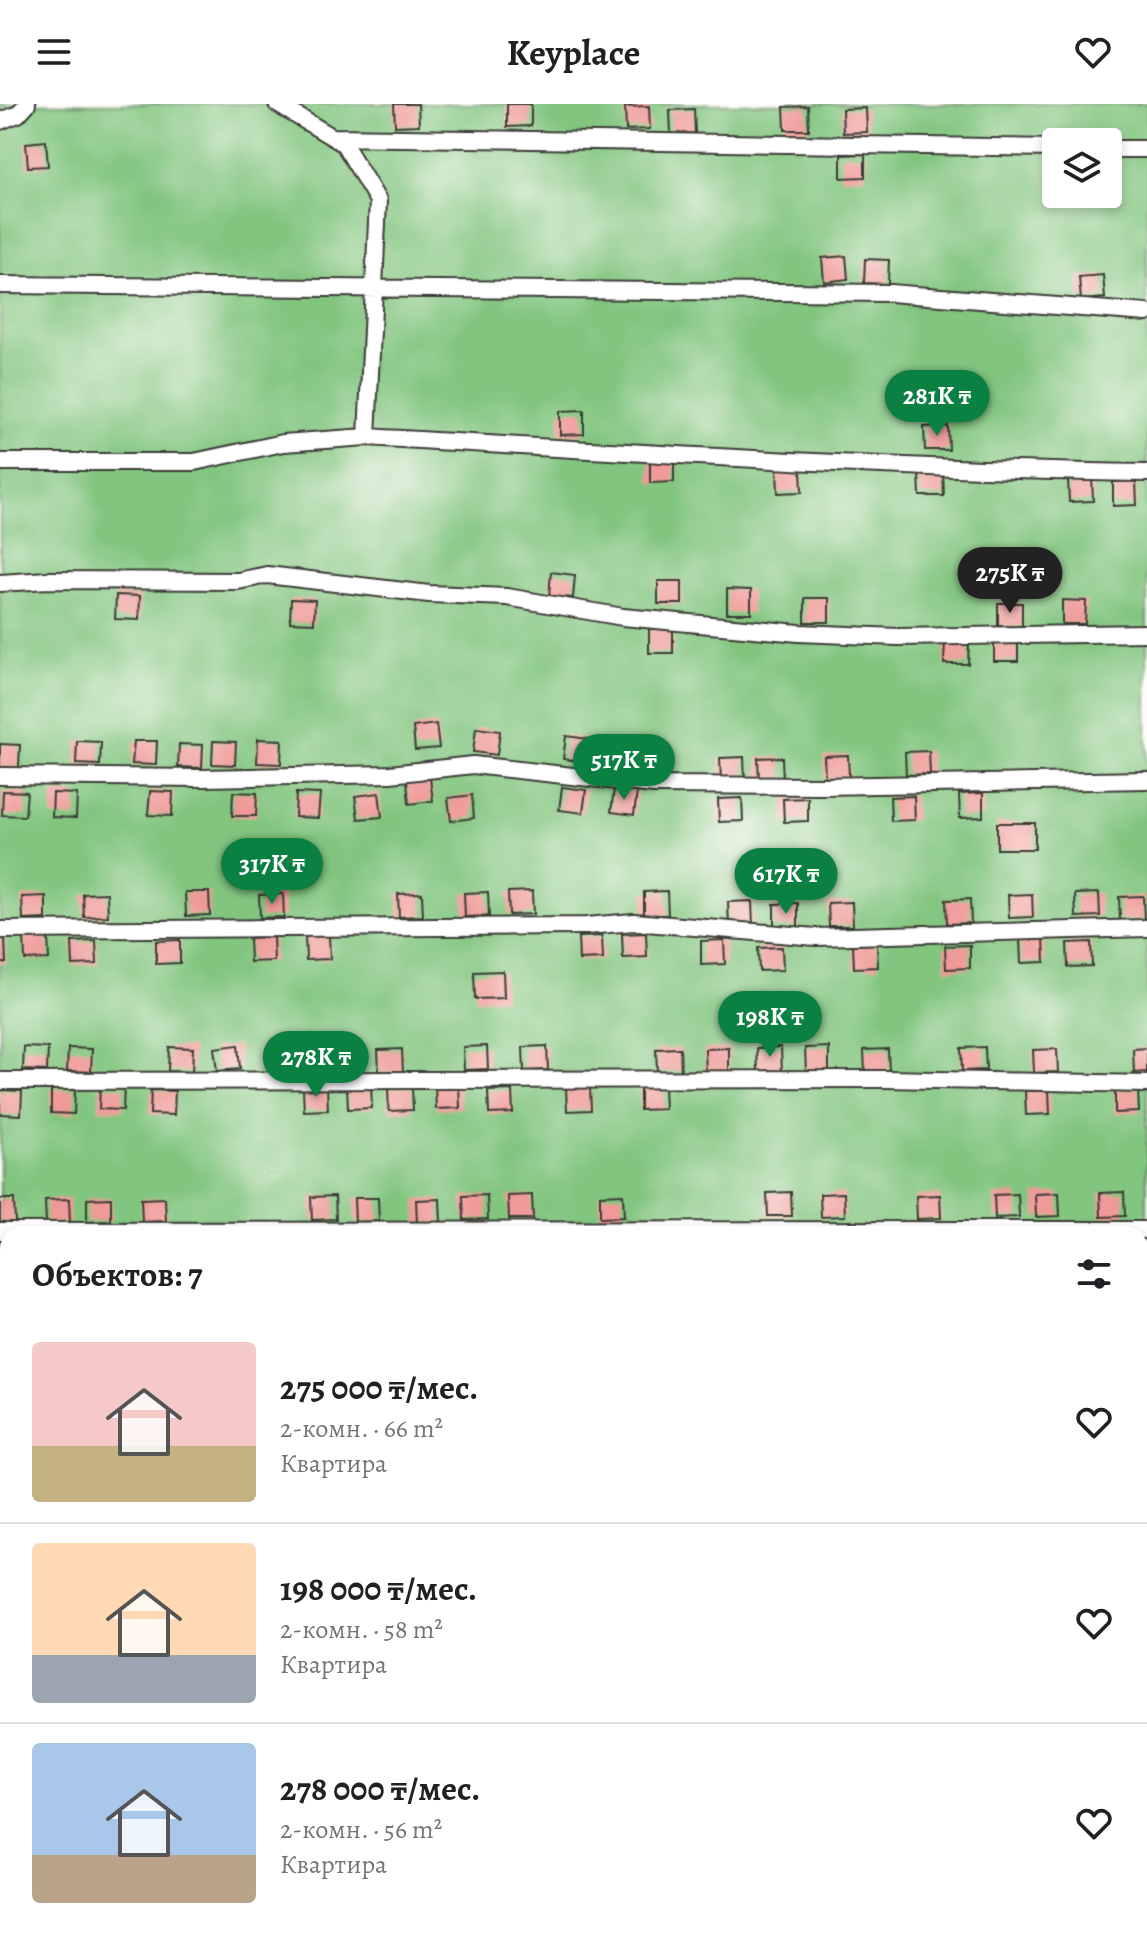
<!DOCTYPE html>
<html lang="ru">
<meta charset="utf-8">
<style>
body{margin:0;font-family:Alegreya,serif;background:#f2f2f2;color:#202124;height:100vh;display:flex;flex-direction:column;font-size:30px;white-space:nowrap}
*{box-sizing:border-box;margin:0}
p{font-size:26px;color:#757577}
.icon{flex:none;width:44px;height:44px;fill:none;stroke:currentColor;stroke-width:2;stroke-linecap:round;stroke-linejoin:round}
.map{position:relative;flex:1;overflow:hidden}
.panel{position:absolute;left:0px;top:1122px;width:1148px;height:712px;display:flex;flex-direction:column;background:#fff;border-radius:24px 24px 0 0;box-shadow:0 4px 12px #0003}
.panel>*{flex:none}
.fabs{position:absolute;left:1042px;top:24px;display:grid;gap:16px}
.fabs a{display:grid;place-items:center;width:80px;height:80px;border-radius:8px;background:#fff;box-shadow:0 4px 12px #0003;font-size:40px}
.price{position:absolute;translate:-50% -68px;padding:0 18px;border-radius:28px;background:#0b8043;color:#fff;font-size:26px;line-height:52px;filter:drop-shadow(0 2px 4px #0008)}
.price::after{content:'';position:absolute;left:50%;top:48px;width:24px;height:18px;margin-left:-12px;background:inherit;clip-path:polygon(0 0,100% 0,50% 100%)}
.price.on{background:#222;color:#fff}
ul{padding:0;list-style:none}
li{display:flex;align-items:center;gap:24px;height:200px;padding:0 32px}
li+li{border-top:2px solid #e0e0e0}
li span{display:grid;place-items:center;flex:none;width:224px;height:160px;border-radius:8px;color:#555}
li>.icon{margin-inline-start:auto}
span .icon{width:96px;height:96px;fill:#fffc;stroke-width:1}
li b{font-size:34px}
h2{display:flex;justify-content:space-between;align-items:center;height:96px;padding:0 32px;font-size:34px}
header{display:flex;justify-content:space-between;align-items:center;height:104px;padding:0 32px;background:#fff;font-size:36px;font-weight:600}
.map>svg:first-child{display:block}
.green{fill:#81c57f;stroke:#4e704e;stroke-width:2;fill-rule:evenodd}
.building{fill:#ef9a98}
.lines{fill:none;stroke-linecap:round;stroke-linejoin:round}
.street-casing{stroke:#3b3a36;stroke-width:20}
.street{stroke:#fff;stroke-width:16}
</style>
<header><svg class="icon" aria-label="menu" viewBox="0 0 24 24"><path d="M4 6h16M4 12h16M4 18h16"/></svg>Keyplace<svg class="icon" aria-label="heart" viewBox="0 0 24 24"><path d="M12 20l-8-8c-3-5 5-10 8-4 3-6 11-1 8 4z"/></svg></header>
<div class="map">
<svg width="1147" height="1834" viewBox="0 0 1147 1834">
<rect width="100%" height="100%" fill="#fdfcf7"/>
<filter id="ink" filterUnits="userSpaceOnUse"><feTurbulence type="fractalNoise" baseFrequency=".0125" numOctaves="2"/><feDisplacementMap in="SourceGraphic" scale="16" xChannelSelector="R" yChannelSelector="G"/><feConvolveMatrix kernelMatrix="1 2 1 2 8 2 1 2 1" color-interpolation-filters="sRGB"/></filter>
<filter id="wash" filterUnits="userSpaceOnUse"><feTurbulence type="fractalNoise" baseFrequency=".006" numOctaves="4" result="noise"/><feDisplacementMap in="SourceGraphic" scale="32" xChannelSelector="R" yChannelSelector="G"/><feGaussianBlur stdDeviation="1.8" result="paint"/><feColorMatrix in="noise" values="0 0 0 0 0 0 0 0 0 0 0 0 0 0 0 0 0 1.4 0 .05"/><feComposite in="paint" operator="in"/></filter>
<g filter="url(#wash)">
<rect width="100%" height="100%" fill="#eae5c6"/>
<path class="green" d="M0,0H1147V1834H0ZM1056,38H1108V90H1056ZM8,1130H1140V1826H8Z"/>
<g id="blocks">
<path class="building" d="M394,0H418L419,21L395,22Z
M507,0H531V22L507,23Z
M649,2L650,25L626,26L625,3Z
M808,2L809,26H785L784,3Z
M866,4L867,28L843,29L842,5Z
M694,5L695,29L671,30L670,6Z
M46,37L48,62L28,63L26,39Z
M865,50V73L841,74V51Z
M846,152L848,175L824,178L822,154Z
M865,155L889,156L888,180L864,179Z
M1103,171L1105,194L1081,196L1079,173Z
M584,306V330L560,331V307Z
M948,322L949,346H925L924,323Z
M674,355V378L650,379V356Z
M777,365H801L802,388L778,389Z
M943,368L944,392H920L919,369Z
M1092,373L1093,397L1069,398L1068,374Z
M1136,377L1137,401L1113,402V378Z
M551,468L575,471L573,494L549,492Z
M658,477H682V500H658Z
M727,485L751,486V509H727Z
M116,491L140,492L139,516L115,515Z
M805,494H829V518H805Z
M291,495L315,496L314,519L290,518Z
M1062,496L1086,497L1085,520H1062Z
M998,499H1022V523L998,522Z
M649,525H673V549H649Z
M994,533H1018V557H994Z
M945,536H969L968,560H944Z
M436,620L439,644L415,646L413,623Z
M476,624L500,627L497,651L473,648Z
M566,632L589,635L586,658L563,655Z
M258,635L282,636L281,660L257,659Z
M77,637L101,638L100,661L76,660Z
M134,637H157L156,661L132,660Z
M213,637L236,638L235,661L212,660Z
M0,640L20,641L19,664L0,663Z
M179,640L203,641L202,664L178,663Z
M628,646L652,649L649,672L625,669Z
M929,647L930,670L906,671L905,648Z
M848,651L849,674L825,675L824,652Z
M744,653L745,676L721,677L720,654Z
M782,653L783,677L759,678L758,654Z
M430,674L433,697L409,700L407,676Z
M562,683L586,686L583,709L559,706Z
M614,685L637,688L634,711L611,708Z
M3,687L27,688L25,712L2,711Z
M150,687L173,688L172,712L148,711Z
M233,688L257,689L256,712H232Z
M53,689L77,690L76,714L52,713Z
M296,689L320,690L318,714L295,713Z
M379,689L382,713L358,715L355,692Z
M983,689V713L960,714L959,690Z
M472,691L474,714L451,717L448,694Z
M914,692L915,716L891,717L890,693Z
M742,694L743,717L719,718L718,695Z
M808,694V717L784,718L783,695Z
M997,719H1035V745H997Z
M532,787L533,810L509,811L508,788Z
M667,787L668,811H644V788Z
M185,788H209L210,811L186,812Z
M488,788L489,812L465,813L464,789Z
M107,789L108,812L84,813L83,790Z
M422,789L423,812L399,813L398,790Z
M1099,789L1100,812L1076,813L1075,790Z
M283,790L284,813L260,814L259,791Z
M1032,790L1033,813L1009,814L1008,791Z
M46,792V815L23,816L22,793Z
M1143,792L1144,816H1120L1119,793Z
M970,795L971,819L947,820L946,796Z
M752,797L753,821L729,822L728,798Z
M852,798L853,822H829L828,799Z
M798,799V823L774,824V800Z
M646,829L647,853L623,854L622,830Z
M48,831L49,855L25,856L24,832Z
M329,831L330,855L306,856L305,832Z
M602,832L603,855L579,856L578,833Z
M273,833L274,857L250,858L249,834Z
M0,835H5L6,859H0Z
M1044,835L1045,858L1021,859L1020,836Z
M180,836V859L156,860V837Z
M724,836L725,860L701,861V837Z
M96,837L97,860L73,861L72,838Z
M1091,838L1092,862L1068,863L1067,839Z
M877,840L878,863L854,864L853,841Z
M970,841V864L946,865L945,842Z
M782,843L783,866L759,867L758,844Z
M503,867L504,894L475,895L474,868Z
M238,941L240,965L217,967L214,944Z
M487,942L488,965L464,966L463,943Z
M547,942L548,966L524,967L523,943Z
M24,943L48,944L47,967L23,966Z
M169,943L193,944L192,968L168,967Z
M315,943L317,966L294,969L291,945Z
M781,943L782,967H758L757,944Z
M829,943V967L806,968L805,944Z
M985,943L986,966L962,967L961,944Z
M68,944L92,945L91,968L67,967Z
M680,944L681,967L657,968L656,945Z
M729,944V968L706,969L705,945Z
M1147,944V968L1134,969L1133,945Z
M402,945L403,968L379,969L378,946Z
M888,945L889,969L865,970L864,946Z
M1057,945L1058,968L1034,969L1033,946Z
M371,980L372,1004L348,1005L347,981Z
M435,981H459L460,1004L436,1005Z
M100,982L124,983L123,1006L99,1005Z
M664,982L665,1005L640,1006V983Z
M327,983L328,1006L304,1007L303,984Z
M412,983L413,1006L389,1007L388,984Z
M590,983L591,1006L567,1007L566,984Z
M1138,984L1139,1008L1115,1009V985Z
M51,985L75,986L74,1010L51,1009Z
M0,986L22,987L21,1011L0,1010Z
M151,986L175,987L174,1011L150,1010Z
M512,986L513,1009L489,1010L488,987Z
M1025,987H1049L1050,1010L1026,1011Z
M791,1088L792,1112H768L767,1089Z
M1124,1088L1125,1112L1101,1113L1100,1089Z
M844,1089L845,1112L821,1113L820,1090Z
M1059,1089L1060,1112L1036,1113L1035,1090Z
M623,1090L624,1113L600,1114V1091Z
M1018,1090L1019,1113L995,1114L994,1091Z
M487,1091L488,1115L464,1116L463,1092Z
M532,1091L533,1115H509L508,1092Z
M940,1091L941,1114L917,1115L916,1092Z
M335,1092L336,1115L312,1116L311,1093Z
M111,1094V1117L87,1118V1095Z
M165,1094L166,1117L142,1118L141,1095Z
M354,1094H378L379,1117L355,1118Z
M0,1095H14L15,1118L0,1119Z
M69,1095L70,1119L46,1120L45,1096Z
M440,1095L441,1119H417L416,1096Z
M1147,1130V1154H1140V1131Z"/>
</g>
</g>
<g filter="url(#ink)">
<use href="#blocks" fill-opacity="0" stroke="#3b3a36" stroke-width="2"/>
<g class="lines">
<g class="street-casing">
<path id="street" d="M0,17L18,10L27,0
M334,33L1056,44
M1108,45H1147
M0,181L890,189L1147,209
M367,333C627,348 887,365 1147,369
M0,358H194L283,339L367,333L378,97L344,40L277,0
M0,479L48,476L238,477L267,471L429,490L507,493L623,513L799,529L898,533L1147,529
M0,672L203,674L390,670L473,661L654,681L821,682L1147,676
M0,826L586,822L634,818L816,833L1147,824
M0,977L885,975L1147,980
M0,1127L1147,1126
M1140,1294H1147
M0,1296H8
M1140,1447H1147
M0,1459H8
M0,1586H8
M1140,1596H1147
M0,1718H8
M1140,1754L1147,1753
M47,1826L48,1834
M569,1826V1834
M1082,1834V1826"/>
</g>
<use href="#street" class="street"/>
</g>
</g>
</svg>
<div class="fabs">
<a><svg class="icon" aria-label="layers" viewBox="0 0 24 24"><path d="M12 4l9 5-9 5-9-5zM3 14l9 5 9-5"/></svg></a>
</div>
<b class="price" style="left:937px;top:334px">281K ₸</b>
<b class="price on" style="left:1010px;top:511px">275K ₸</b>
<b class="price" style="left:624px;top:698px">517K ₸</b>
<b class="price" style="left:272px;top:802px">317K ₸</b>
<b class="price" style="left:786px;top:812px">617K ₸</b>
<b class="price" style="left:770px;top:955px">198K ₸</b>
<b class="price" style="left:316px;top:995px">278K ₸</b>
<section class="panel">
<h2>Объектов: 7<svg class="icon" aria-label="filters" viewBox="0 0 24 24"><path d="M4 7h16M4 17h16"/><circle cx="9" cy="7" r="2"/><circle cx="15" cy="17" r="2"/></svg></h2>
<ul>
<li><span style="background:linear-gradient(#f6c9c9 65%,#c2b280 0)"><svg class="icon" aria-label="home" viewBox="0 0 24 24"><path d="M3 11l9-7 9 7M6 9v11h12V9"/></svg></span><div><b>275 000 ₸/мес.</b><p>2-комн. · 66 m²</p><p>Квартира</p></div><svg class="icon" aria-label="heart" viewBox="0 0 24 24"><path d="M12 20l-8-8c-3-5 5-10 8-4 3-6 11-1 8 4z"/></svg></li>
<li><span style="background:linear-gradient(#ffd9b3 70%,#9aa5b1 0)"><svg class="icon" aria-label="home" viewBox="0 0 24 24"><path d="M3 11l9-7 9 7M6 9v11h12V9"/></svg></span><div><b>198 000 ₸/мес.</b><p>2-комн. · 58 m²</p><p>Квартира</p></div><svg class="icon" aria-label="heart" viewBox="0 0 24 24"><path d="M12 20l-8-8c-3-5 5-10 8-4 3-6 11-1 8 4z"/></svg></li>
<li><span style="background:linear-gradient(#a9c7e8 70%,#b9a48a 0)"><svg class="icon" aria-label="home" viewBox="0 0 24 24"><path d="M3 11l9-7 9 7M6 9v11h12V9"/></svg></span><div><b>278 000 ₸/мес.</b><p>2-комн. · 56 m²</p><p>Квартира</p></div><svg class="icon" aria-label="heart" viewBox="0 0 24 24"><path d="M12 20l-8-8c-3-5 5-10 8-4 3-6 11-1 8 4z"/></svg></li>
</ul>
</section>
</div>
